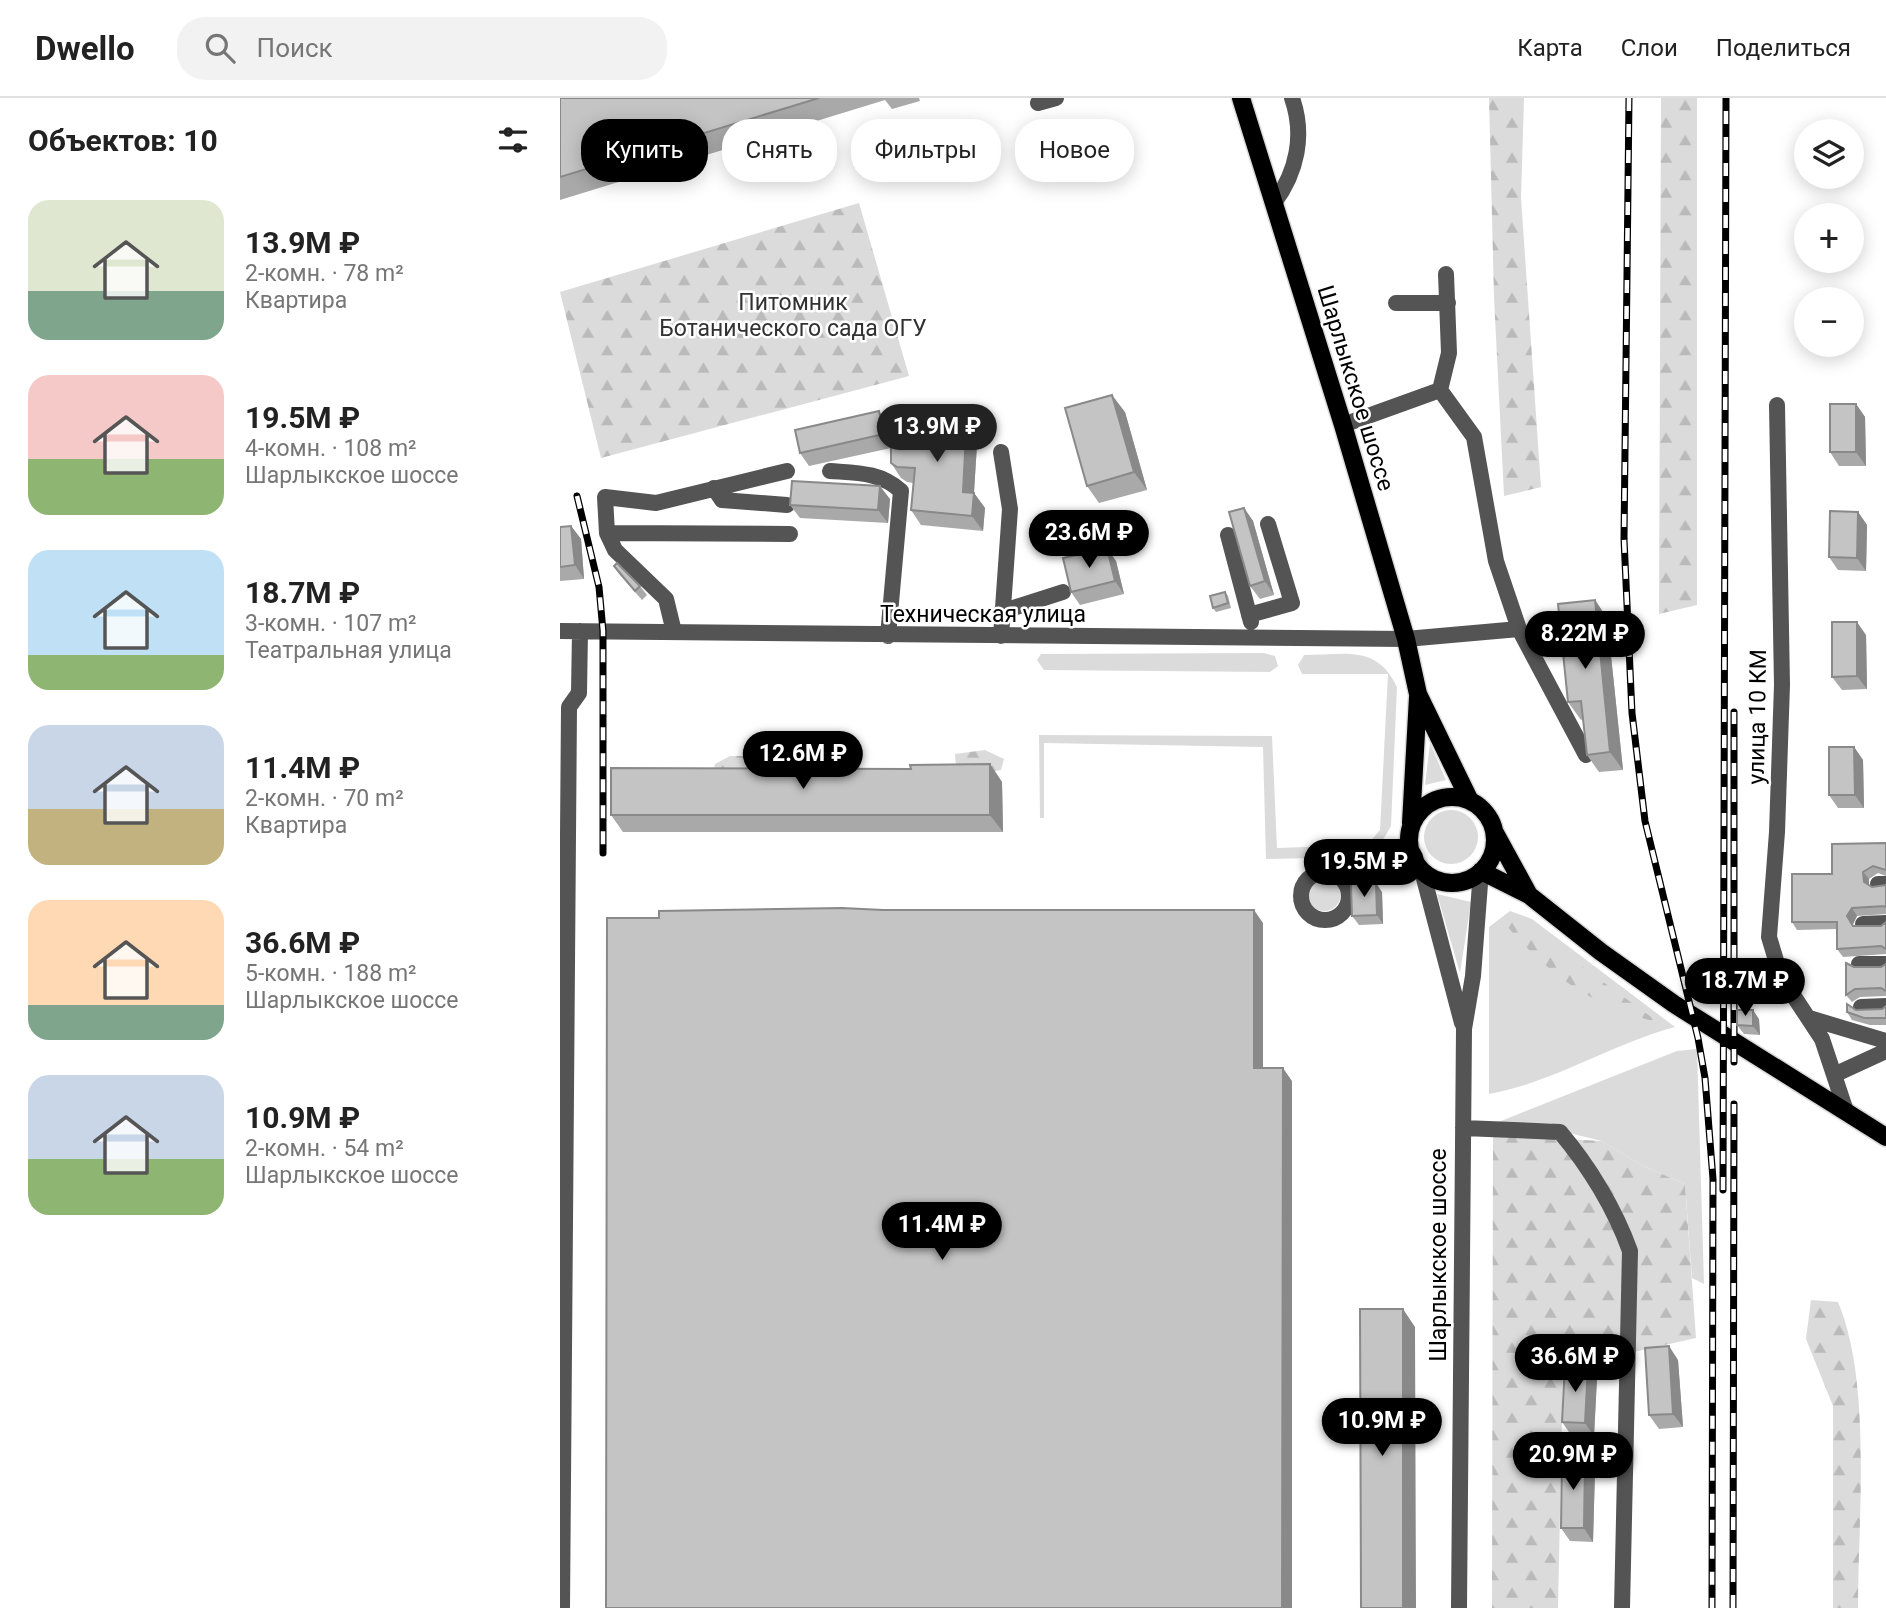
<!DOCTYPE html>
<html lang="ru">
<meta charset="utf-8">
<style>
body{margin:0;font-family:Roboto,sans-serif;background:#f2f2f2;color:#222;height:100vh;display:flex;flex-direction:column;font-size:26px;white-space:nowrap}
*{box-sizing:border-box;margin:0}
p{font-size:23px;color:#767676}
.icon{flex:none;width:38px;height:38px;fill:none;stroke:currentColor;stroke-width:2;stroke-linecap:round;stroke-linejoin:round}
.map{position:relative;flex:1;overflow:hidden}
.details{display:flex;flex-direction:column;background:#fff;width:560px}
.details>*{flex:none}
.hud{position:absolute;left:21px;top:21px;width:665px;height:63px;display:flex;gap:14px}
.tools{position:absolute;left:1234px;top:21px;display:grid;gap:14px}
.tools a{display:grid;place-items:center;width:70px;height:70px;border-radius:50%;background:#fff;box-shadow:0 4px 18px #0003;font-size:35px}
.price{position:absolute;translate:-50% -60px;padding:0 16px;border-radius:24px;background:#000;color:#fff;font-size:23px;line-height:46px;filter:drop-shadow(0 2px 4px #0008)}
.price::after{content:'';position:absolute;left:50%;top:42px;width:21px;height:16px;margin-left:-10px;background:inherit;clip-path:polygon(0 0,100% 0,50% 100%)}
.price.active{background:#222;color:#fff}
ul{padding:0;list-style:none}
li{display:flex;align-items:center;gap:21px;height:175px;padding:0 28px}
li span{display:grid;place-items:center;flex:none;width:196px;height:140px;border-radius:21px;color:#555}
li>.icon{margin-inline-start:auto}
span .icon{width:84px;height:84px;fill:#fffc;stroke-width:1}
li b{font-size:30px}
h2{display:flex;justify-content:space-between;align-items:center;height:84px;padding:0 28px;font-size:30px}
.pill{padding:0 24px;border-radius:28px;background:#fff;box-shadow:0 4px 18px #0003;font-size:24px;line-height:63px}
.pill.active{background:#000;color:#fff}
header{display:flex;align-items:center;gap:42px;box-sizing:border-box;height:98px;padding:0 35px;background:#fff;border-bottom:2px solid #e0e0e0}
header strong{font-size:33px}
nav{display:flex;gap:38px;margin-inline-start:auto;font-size:24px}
.search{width:490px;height:63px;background:#f2f2f2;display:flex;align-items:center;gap:18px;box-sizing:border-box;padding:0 24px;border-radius:28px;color:#767676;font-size:26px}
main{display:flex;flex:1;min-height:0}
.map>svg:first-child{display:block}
.green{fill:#dbdbdb}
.forest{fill:url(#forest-firs)}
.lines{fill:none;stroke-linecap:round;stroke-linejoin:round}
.major-casing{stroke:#dbdbdb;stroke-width:21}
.minor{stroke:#545454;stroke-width:16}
.major{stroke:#000;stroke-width:18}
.rail-casing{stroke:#000;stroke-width:7}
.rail{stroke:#fff;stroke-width:4.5;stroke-dasharray:13;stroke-linecap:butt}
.wall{fill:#a9a9a9}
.shaded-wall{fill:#898989}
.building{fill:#c4c4c4;stroke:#898989;stroke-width:2}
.labels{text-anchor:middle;stroke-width:5;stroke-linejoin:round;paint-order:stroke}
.park-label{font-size:23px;fill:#323232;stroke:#fff}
.street-label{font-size:23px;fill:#000;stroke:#fff}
</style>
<header>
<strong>Dwello</strong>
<div class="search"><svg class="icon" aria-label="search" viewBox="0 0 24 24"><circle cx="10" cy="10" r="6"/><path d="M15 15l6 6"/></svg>Поиск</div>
<nav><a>Карта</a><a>Слои</a><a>Поделиться</a></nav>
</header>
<main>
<section class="details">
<h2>Объектов: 10<svg class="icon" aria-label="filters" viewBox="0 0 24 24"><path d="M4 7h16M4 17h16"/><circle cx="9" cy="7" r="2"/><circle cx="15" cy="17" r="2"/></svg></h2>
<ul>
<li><span style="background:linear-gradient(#dfe7d0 65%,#7fa58c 0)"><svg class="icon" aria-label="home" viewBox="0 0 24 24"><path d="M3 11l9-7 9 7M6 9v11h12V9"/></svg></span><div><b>13.9M ₽</b><p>2-комн. · 78 m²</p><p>Квартира</p></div></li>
<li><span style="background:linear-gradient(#f6c9c9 60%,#8fb573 0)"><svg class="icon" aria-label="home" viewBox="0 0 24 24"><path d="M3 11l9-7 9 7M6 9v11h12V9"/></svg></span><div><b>19.5M ₽</b><p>4-комн. · 108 m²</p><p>Шарлыкское шоссе</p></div></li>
<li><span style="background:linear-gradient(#bfe0f5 75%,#8fb573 0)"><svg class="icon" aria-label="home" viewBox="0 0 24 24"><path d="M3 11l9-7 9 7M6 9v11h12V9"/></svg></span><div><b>18.7M ₽</b><p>3-комн. · 107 m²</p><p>Театральная улица</p></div></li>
<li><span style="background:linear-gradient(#c9d6e8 60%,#c2b280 0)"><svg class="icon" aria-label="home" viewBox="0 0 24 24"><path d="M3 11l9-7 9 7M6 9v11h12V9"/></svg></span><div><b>11.4M ₽</b><p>2-комн. · 70 m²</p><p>Квартира</p></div></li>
<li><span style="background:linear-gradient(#ffd9b3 75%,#7fa58c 0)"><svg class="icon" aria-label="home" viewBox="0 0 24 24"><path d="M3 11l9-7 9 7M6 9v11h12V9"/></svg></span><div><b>36.6M ₽</b><p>5-комн. · 188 m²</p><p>Шарлыкское шоссе</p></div></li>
<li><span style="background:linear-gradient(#c9d6e8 60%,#8fb573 0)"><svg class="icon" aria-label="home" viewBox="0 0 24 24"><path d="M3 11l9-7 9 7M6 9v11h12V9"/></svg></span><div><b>10.9M ₽</b><p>2-комн. · 54 m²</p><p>Шарлыкское шоссе</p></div></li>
</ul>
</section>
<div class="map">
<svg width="1326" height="1510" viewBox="0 0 1326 1510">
<defs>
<pattern id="forest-firs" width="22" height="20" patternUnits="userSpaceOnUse" patternTransform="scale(1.75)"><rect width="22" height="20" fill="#dbdbdb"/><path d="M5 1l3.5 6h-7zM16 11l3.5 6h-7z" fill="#bababa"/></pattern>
</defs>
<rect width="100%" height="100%" fill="#fff"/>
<path class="green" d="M704,555L715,558L718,568L710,574L484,572L477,562L481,556Z
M744,557C785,557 817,546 837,589L831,728C822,745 815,753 797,759L706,761L703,649L484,645V720H480L479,637L712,638L717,750L807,747L820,732L828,576H742L738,567Z
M870,645L886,682L865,687Z
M864 739a27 27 0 1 1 54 0a27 27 0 1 1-54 0Z
M747 796a17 17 0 1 1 34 0a17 17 0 1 1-34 0Z
M877,796L911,804L900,875Z
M950,813L972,821L1115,929C1051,946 995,984 929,996V829Z
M1137,951L1144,1186L1132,1180L1125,1086L1081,1067L1042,1043L1013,1036L991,1025H936L1117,953Z"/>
<path class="forest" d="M929,0H964L961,100L981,389L944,398L934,199Z
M1101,0H1137V507L1099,516Z
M299,105L349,278L41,360L0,194Z
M425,652L444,661L441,672L397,680L395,656Z
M278,657L277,681L152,679L155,666L170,658Z
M953,818L1098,924C1033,910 988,876 945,826Z
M933,1037L1042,1043L1081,1067L1125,1086L1136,1240L1003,1270L998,1510H932Z
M1251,1202L1278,1204C1312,1284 1298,1422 1298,1510H1273V1308L1246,1241Z"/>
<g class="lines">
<g class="major-casing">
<path id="major" d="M681,0L783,327L846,541L858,596L910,703
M849 742a43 43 0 1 1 86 0a43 43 0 1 1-86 0Z
M851,725L858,599
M934,733L969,797
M921,773L969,797L1041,854L1114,906L1326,1039"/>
</g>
<path class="minor" d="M478,5L496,0
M714,105C737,74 745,37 732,0
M836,205H888
M880,292L914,339L936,463L959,531L1026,657
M1217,307L1222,587L1217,734L1209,839L1221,879L1262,941L1286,1013
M783,327L880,292L889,255L886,176
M270,373C297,375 320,374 341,393L328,538
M154,390L162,402L227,407
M47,435L45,399L96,405L227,373
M668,437L691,524
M441,514L503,494
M689,517L732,505L708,426
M0,533L846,541L959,531
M114,534L106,501L55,452L47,435L230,436
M441,538L450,411L441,354
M862,773L902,925
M741 798a24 24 0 1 1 48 0a24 24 0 1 1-48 0Z
M785,785L852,758
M1318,786H1326
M1303,826L1326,825
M1299,866H1326
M1301,909L1326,908
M1249,920L1326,943
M1276,976L1326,953
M903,1030L1000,1034C1029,1068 1055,1111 1070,1153L1062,1510
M2,1510L9,609L19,595L20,533
M899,1510L904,931L913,878L921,773"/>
<use href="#major" class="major"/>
<g class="rail-casing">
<path id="rail" d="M1069,0L1064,441L1072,615L1085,723L1138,940L1145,980L1153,1081L1152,1510
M17,398L39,489L43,533V755
M1174,964V614
M1163,1092L1166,0
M1173,1510L1174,1006"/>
</g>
<use href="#rail" class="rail"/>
</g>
<path class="wall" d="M0,0H359L360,3L332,11L325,2L0,102Z
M1296,306L1305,319L1306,368H1279L1270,354Z
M565,314L587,392L539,405L527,388Z
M407,315L418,330L414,395L425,410L423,433L361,427L351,412L353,385L347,384L341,380L331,365V350L249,368L240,355L328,327L331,343L365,340Z
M330,401L328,425L240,420L230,407Z
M684,410L693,423L714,497L700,501L690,488Z
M1298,414L1307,427L1306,473L1278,472L1269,459Z
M11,428L21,441L24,481L0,483V429Z
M556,463L564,496L520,507L511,494Z
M54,468L80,488L87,497L82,502L60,477Z
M665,494L668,498L671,510L656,514L653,510Z
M1035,502L1047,520L1063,672L1039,674L1027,657L1023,621L1021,622L1008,604Z
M1306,537L1307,591L1282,592L1272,579Z
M1294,649L1303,662L1304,710H1278L1269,697Z
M430,666L442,684L443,734H63L51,717L351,671Z
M1326,745V778L1318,775L1309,781V787L1312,789L1326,787V816L1297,818L1293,826L1294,828H1321L1326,824V856L1283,859L1277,851V831L1237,832L1232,824L1272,776Z
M822,794L823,826L799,827L792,818Z
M1326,866V898L1300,899L1292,904L1286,897L1294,869H1321Z
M1326,908V927H1310L1292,922L1287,914L1296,912L1322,911Z
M1199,921L1200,937L1184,936L1177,927Z
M1118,1262L1123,1329L1099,1331L1089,1317Z
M1028,1267L1037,1280L1034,1338L1011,1337L1002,1324Z
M1035,1372L1033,1444L1010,1443L1001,1430Z"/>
<path class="shaded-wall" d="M552,297L565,314L587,392L574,374Z
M1296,306L1305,319L1306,368L1296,354Z
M319,313L328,327L333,350L324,336Z
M407,315L418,330L413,409L403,394Z
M320,388L330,401L328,425L318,412Z
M414,395L425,410L423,433L412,418Z
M684,410L693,423L714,497L705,483Z
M1298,414L1307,427L1306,473L1297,460Z
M11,428L21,441L24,481L15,467Z
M547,450L556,463L564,496L555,483Z
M1035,502L1047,520L1063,672L1050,654Z
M1297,524L1306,537L1307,591L1297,578Z
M1294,649L1303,662L1304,710L1295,697Z
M430,666L442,684L443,734L430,717Z
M1303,774L1309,781V792L1304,784Z
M816,785L822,794L823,826L817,817Z
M1292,810L1297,818L1293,826L1287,818Z
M694,812L703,825V983L694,970Z
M1193,912L1199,921L1200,937L1193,928Z
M723,970L732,983V1510H722Z
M843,1211L855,1229L856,1510H843Z
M1109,1248L1118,1262L1123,1329L1113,1316Z
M1028,1267L1037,1280L1034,1338L1025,1325Z
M1025,1358L1035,1372L1033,1444L1024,1430Z"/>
<path class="building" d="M0,0H259L0,79Z
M552,297L574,374L527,388L505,310Z
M1270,306H1296V354H1270Z
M367,312L407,315L403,394L414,395L412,418L351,412L355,370L337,369L331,365V340H365Z
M319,313L324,336L240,355L235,332Z
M232,383L320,388L318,412L230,407Z
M684,410L705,483L690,488L669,414Z
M1270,413L1298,414L1297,460L1269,459Z
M11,428L15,467L0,469V429Z
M547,450L555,483L511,494L503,460Z
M57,465L80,488L75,493L54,468Z
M665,494L668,505L653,510L650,498Z
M1035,502L1050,654L1027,657L1021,603L1008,604L998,506Z
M1272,524H1297V578L1272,579Z
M1269,649H1294L1295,697H1269Z
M430,666V717H51V670L351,671L350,667Z
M1326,745V772L1313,768L1303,774L1304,784L1312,789L1326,787V809L1325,808L1292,810L1287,818L1293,828H1321L1326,824V851L1321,848L1277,851V824H1232V776H1272V746Z
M816,785L817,817L792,818L791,786Z
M282,810L323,812H694V970H723L722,1510H46L47,820H99V813Z
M1286,865L1294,869H1321L1326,866V893L1321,890L1295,891L1286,897Z
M1287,906L1296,912L1322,911L1326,908V920H1304L1287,914Z
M1177,912H1193V928L1177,927Z
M800,1211H843V1510H801Z
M1109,1248L1113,1316L1089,1317L1085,1250Z
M1005,1266L1028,1267L1025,1325L1002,1324Z
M1002,1358H1025L1024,1430H1001Z"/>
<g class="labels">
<g class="park-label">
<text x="233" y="212">Питомник<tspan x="233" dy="26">Ботанического сада ОГУ</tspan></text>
</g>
<g class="street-label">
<text transform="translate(796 290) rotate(73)" y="8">Шарлыкское шоссе</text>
<text x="423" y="524">Техническая улица</text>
<text transform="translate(1197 619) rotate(-89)" y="8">улица 10 КМ</text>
<text transform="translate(878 1157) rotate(-90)" y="8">Шарлыкское шоссе</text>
</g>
</g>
</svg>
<div class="tools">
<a><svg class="icon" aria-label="layers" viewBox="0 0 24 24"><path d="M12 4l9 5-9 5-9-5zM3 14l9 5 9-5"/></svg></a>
<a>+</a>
<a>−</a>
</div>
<b class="price active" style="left:377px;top:366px">13.9M ₽</b>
<b class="price" style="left:529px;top:472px">23.6M ₽</b>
<b class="price" style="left:1025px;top:573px">8.22M ₽</b>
<b class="price" style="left:243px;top:693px">12.6M ₽</b>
<b class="price" style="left:804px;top:801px">19.5M ₽</b>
<b class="price" style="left:1185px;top:920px">18.7M ₽</b>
<b class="price" style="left:382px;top:1164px">11.4M ₽</b>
<b class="price" style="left:1015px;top:1296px">36.6M ₽</b>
<b class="price" style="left:822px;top:1360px">10.9M ₽</b>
<b class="price" style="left:1013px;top:1394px">20.9M ₽</b>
<div class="hud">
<a class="pill active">Купить</a>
<a class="pill">Снять</a>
<a class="pill">Фильтры</a>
<a class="pill">Новое</a>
</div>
</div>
</main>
